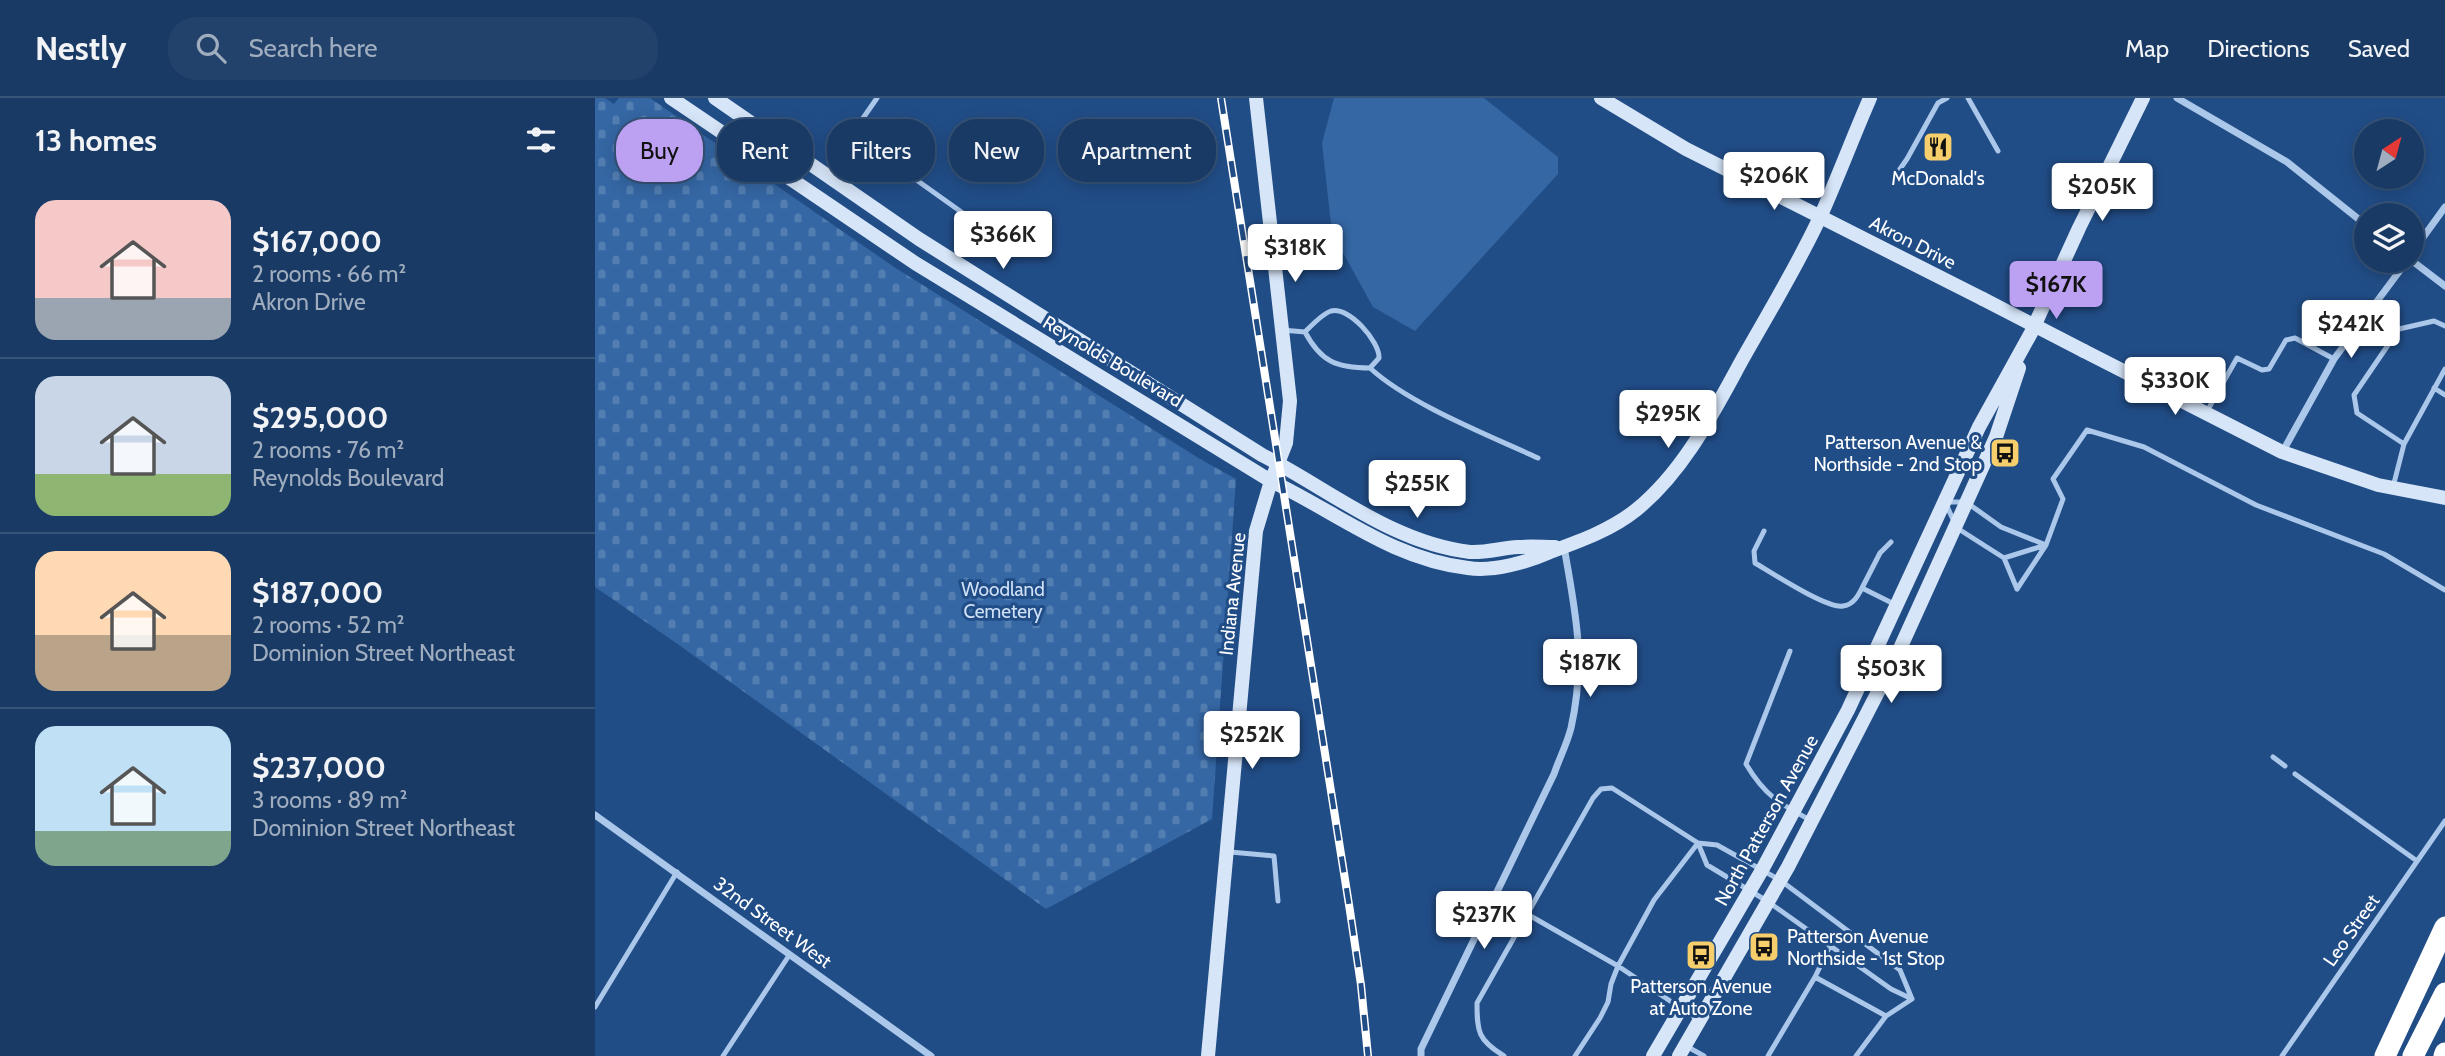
<!DOCTYPE html>
<meta charset="utf-8">
<style>
body{margin:0;font-family:Cabin,sans-serif;background:#22416b;color:#f1f3f6;height:100vh;display:flex;flex-direction:column;font-size:26px;white-space:nowrap}
*{box-sizing:border-box;margin:0}
p{font-size:23px;color:#9fadbf}
.icon{flex:none;width:38px;height:38px;fill:none;stroke:currentColor;stroke-width:2;stroke-linecap:round;stroke-linejoin:round}
.map{position:relative;flex:1;overflow:hidden}
.drawer{display:flex;flex-direction:column;background:#193a65;width:595px}
.drawer>*{flex:none}
.banner{position:absolute;left:21px;top:21px;width:665px;height:63px;display:flex;gap:14px}
.needle{width:46px;rotate:36deg}
.controls{position:absolute;left:1759px;top:21px;display:grid;gap:14px}
.controls a{display:grid;place-items:center;width:70px;height:70px;border-radius:50%;background:#193a65;box-shadow:0 4px 18px #0003,0 0 0 2px #375479;font-size:35px}
.price{position:absolute;translate:-50% -60px;padding:0 16px;border-radius:7px;background:#fff;color:#222;font-size:23px;line-height:46px;filter:drop-shadow(0 2px 4px #0008)}
.price::after{content:'';position:absolute;left:50%;top:42px;width:21px;height:16px;margin-left:-10px;background:inherit;clip-path:polygon(0 0,100% 0,50% 100%)}
.price.on{background:#bca0f2;color:#111}
ul{padding:0;list-style:none}
li{display:flex;align-items:center;gap:21px;height:175px;padding:0 35px}
li+li{border-top:2px solid #375479}
li span{display:grid;place-items:center;flex:none;width:196px;height:140px;border-radius:21px;color:#555}
li>.icon{margin-inline-start:auto}
span .icon{width:84px;height:84px;fill:#fffc;stroke-width:1}
li b{font-size:30px}
h2{display:flex;justify-content:space-between;align-items:center;height:84px;padding:0 35px;font-size:30px}
.chip{padding:0 24px;border-radius:28px;background:#193a65;box-shadow:0 4px 18px #0003,0 0 0 2px #375479;font-size:24px;line-height:63px}
.chip.on{background:#bca0f2;color:#111}
header{display:flex;align-items:center;gap:42px;box-sizing:border-box;height:98px;padding:0 35px;background:#193a65;border-bottom:2px solid #375479}
header strong{font-size:33px}
nav{display:flex;gap:38px;margin-inline-start:auto;font-size:24px}
.search{width:490px;height:63px;background:#22416b;display:flex;align-items:center;gap:18px;box-sizing:border-box;padding:0 24px;border-radius:28px;color:#9fadbf;font-size:26px}
main{display:flex;flex:1;min-height:0}
.map>svg:first-child{display:block}
.green{fill:#3567a4}
.cemetery{fill:url(#cemetery-stones)}
.lines{fill:none;stroke-linecap:round;stroke-linejoin:round}
.lane{stroke:#abc7ea;stroke-width:5}
.street{stroke:#abc7ea;stroke-width:7}
.secondary{stroke:#d6e5f8;stroke-width:14}
.highway{stroke:#fff;stroke-width:21}
.rail-casing{stroke:#fff;stroke-width:8}
.rail{stroke:#214d87;stroke-width:5;stroke-dasharray:16;stroke-linecap:butt}
.secondary-bridge{stroke:#d6e5f8;stroke-width:14}
.labels{text-anchor:middle;stroke-width:6;stroke-linejoin:round;paint-order:stroke}
.poi-label{font-size:19px;fill:#fff;stroke:#214d87}
.street-label{font-size:19px;fill:#fff;stroke:#214d87}
.park-label{font-size:19px;fill:#d0e1f7;stroke:#214d87}
</style>
<header>
<strong>Nestly</strong>
<div class="search"><svg class="icon" aria-label="search" viewBox="0 0 24 24"><circle cx="10" cy="10" r="6"/><path d="M15 15l6 6"/></svg>Search here</div>
<nav><a>Map</a><a>Directions</a><a>Saved</a></nav>
</header>
<main>
<section class="drawer">
<h2>13 homes<svg class="icon" aria-label="filters" viewBox="0 0 24 24"><path d="M4 7h16M4 17h16"/><circle cx="9" cy="7" r="2"/><circle cx="15" cy="17" r="2"/></svg></h2>
<ul>
<li><span style="background:linear-gradient(#f6c9c9 70%,#9aa5b1 0)"><svg class="icon" aria-label="home" viewBox="0 0 24 24"><path d="M3 11l9-7 9 7M6 9v11h12V9"/></svg></span><div><b>$167,000</b><p>2 rooms · 66 m²</p><p>Akron Drive</p></div></li>
<li><span style="background:linear-gradient(#c9d6e8 70%,#8fb573 0)"><svg class="icon" aria-label="home" viewBox="0 0 24 24"><path d="M3 11l9-7 9 7M6 9v11h12V9"/></svg></span><div><b>$295,000</b><p>2 rooms · 76 m²</p><p>Reynolds Boulevard</p></div></li>
<li><span style="background:linear-gradient(#ffd9b3 60%,#b9a48a 0)"><svg class="icon" aria-label="home" viewBox="0 0 24 24"><path d="M3 11l9-7 9 7M6 9v11h12V9"/></svg></span><div><b>$187,000</b><p>2 rooms · 52 m²</p><p>Dominion Street Northeast</p></div></li>
<li><span style="background:linear-gradient(#bfe0f5 75%,#7fa58c 0)"><svg class="icon" aria-label="home" viewBox="0 0 24 24"><path d="M3 11l9-7 9 7M6 9v11h12V9"/></svg></span><div><b>$237,000</b><p>3 rooms · 89 m²</p><p>Dominion Street Northeast</p></div></li>
</ul>
</section>
<div class="map">
<svg width="1850" height="958" viewBox="0 0 1850 958">
<defs>
<pattern id="cemetery-stones" width="16" height="16" patternUnits="userSpaceOnUse" patternTransform="scale(1.75)"><rect width="16" height="16" fill="#3567a4"/><path d="M2 7V4a2 2 0 0 1 4 0v3zM10 15v-3a2 2 0 0 1 4 0v3z" fill="#537eb2"/></pattern>
</defs>
<rect width="100%" height="100%" fill="#214d87"/>
<path class="green" d="M739,0H889L963,59V76L820,233L778,209L737,135L727,45Z"/>
<path class="cemetery" d="M0,0H10L19,6L24,0H55L299,169L605,361L641,381L617,721L451,811L84,547L0,489Z"/>
<g class="lines">
<path class="lane" d="M282,0L257,36L386,128
M1373,0L1403,53
M1298,81L1312,61L1343,5L1352,0
M687,232L710,234C717,227 727,216 736,213C754,208 785,244 784,260L775,270C742,270 726,264 710,234
M775,270C814,306 893,337 943,360
M1839,290L1850,297
M1611,315L1642,260L1667,272L1674,271L1691,242L1700,240L1739,261
M1809,346L1762,315L1759,297L1804,231L1839,223L1850,228
M1798,389L1809,346L1850,271
M1169,433L1159,453L1160,465C1177,475 1232,511 1248,508C1258,507 1263,498 1267,490L1299,506
M1409,460L1451,447
M1267,490L1285,455L1296,444
M1422,491L1451,447L1468,401L1458,381L1492,332L1549,349L1661,407L1789,456L1850,492
M1422,491L1409,460L1362,430L1350,404H1371L1406,429L1451,447
M1195,553L1151,666C1170,698 1185,706 1217,723
M1678,659L1690,668
M1700,676L1822,763
M1103,745L1112,767L1172,803L1296,891L1317,901
M635,754L679,758L683,803
M932,816L1023,868L1102,921
M1220,879L1291,918
M0,909L82,774
M1091,948L1109,958
M128,958L195,856
M909,958C883,942 882,934 882,905L998,700L1006,691L1017,690L1103,745L1122,747L1185,782L1305,872L1317,901
M980,958L1005,920L1013,904L1016,886L1023,868L1059,802L1103,745
M1173,958L1220,879L1235,848
M1261,958L1291,918L1317,901
M1687,958L1850,723"/>
<path class="street" d="M1582,0L1692,64L1771,127
M1816,156L1850,109
M1816,162L1850,188
M1688,353L1739,261L1812,163
M0,717L336,958
M826,958V951L959,676C964,661 972,646 976,630C991,563 981,516 969,449"/>
<path class="secondary" d="M76,0L320,165L676,383C743,415 797,461 873,470C899,474 932,464 955,454C985,443 1016,432 1041,412C1089,373 1118,315 1147,262C1174,214 1203,167 1226,117C1243,79 1258,39 1275,0
M120,0L324,141L667,357C734,391 797,445 875,454C890,455 907,450 923,449C935,448 948,449 960,449
M1006,0L1091,51L1388,201
M1489,253L1687,354L1783,387L1850,400
M613,958L661,433L676,383L691,345L695,303L661,0
M1058,958L1167,772L1253,612L1384,329L1436,235L1484,130L1548,0
M1084,958L1193,769L1303,555L1401,339L1424,270"/>
<path class="highway" d="M1790,958L1850,829
M1818,958L1850,895
M1849,958L1850,955"/>
<g class="rail-casing">
<path id="rail" d="M626,0L755,813L766,887L773,958"/>
</g>
<use href="#rail" class="rail"/>
<path class="secondary-bridge" d="M1388,201L1489,253"/>
</g>
<defs>
<g id="restaurant-square" transform="scale(1.575)"><rect x="-9" y="-9" width="18" height="18" rx="4" fill="#f6cf6c" stroke="#214d87"/><path d="M-5-6h1v4h1v-4h1v4h1v-4h1v5L-1.5 .5V6h-2V.5L-5-1ZM5-6V6H3V1.5H1.5Q1.5-4 5-6Z" fill="#111"/></g>
<g id="bus-square" transform="scale(1.575)"><rect x="-9" y="-9" width="18" height="18" rx="4" fill="#f6cf6c" stroke="#214d87"/><path d="M-5-6H5V4H4V6H2V4H-2V6H-4V4H-5ZM-3.5-4V0h7V-4ZM-3.5 1.2v1.5H-2V1.2ZM2 1.2v1.5H3.5V1.2Z" fill="#111"/></g>
</defs>
<g fill-rule="evenodd">
<use href="#restaurant-square" x="1343" y="49"/>
<use href="#bus-square" x="1410" y="355"/>
<use href="#bus-square" x="1169" y="849"/>
<use href="#bus-square" x="1106" y="857"/>
</g>
<g class="labels">
<g class="poi-label">
<text x="1343" y="87">McDonald's</text>
<text x="1387" y="351" text-anchor="end">Patterson Avenue &amp;<tspan x="1387" dy="22">Northside - 2nd Stop</tspan></text>
<text x="1192" y="845" text-anchor="start">Patterson Avenue<tspan x="1192" dy="22">Northside - 1st Stop</tspan></text>
<text x="1106" y="895">Patterson Avenue<tspan x="1106" dy="22">at Auto Zone</tspan></text>
</g>
<g class="street-label">
<text transform="translate(1318 144) rotate(27)" y="7">Akron Drive</text>
<text transform="translate(518 263) rotate(31)" y="7">Reynolds Boulevard</text>
<text transform="translate(637 496) rotate(-84)" y="7">Indiana Avenue</text>
<text transform="translate(1171 722) rotate(-61)" y="7">North Patterson Avenue</text>
<text transform="translate(178 824) rotate(36)" y="7">32nd Street West</text>
<text transform="translate(1756 832) rotate(-55)" y="7">Leo Street</text>
</g>
<g class="park-label">
<text x="408" y="498">Woodland<tspan x="408" dy="22">Cemetery</tspan></text>
</g>
</g>
</svg>
<div class="controls">
<a><svg class="needle" viewBox="-14 -14 28 28"><path d="M0-13l5 13h-10z" fill="#e53935"/><path d="M0 13l5-13h-10z" fill="#9fadbf"/></svg></a>
<a><svg class="icon" aria-label="layers" viewBox="0 0 24 24"><path d="M12 4l9 5-9 5-9-5zM3 14l9 5 9-5"/></svg></a>
</div>
<b class="price" style="left:1179px;top:114px">$206K</b>
<b class="price" style="left:1507px;top:125px">$205K</b>
<b class="price" style="left:408px;top:173px">$366K</b>
<b class="price" style="left:700px;top:186px">$318K</b>
<b class="price on" style="left:1461px;top:223px">$167K</b>
<b class="price" style="left:1756px;top:262px">$242K</b>
<b class="price" style="left:1580px;top:319px">$330K</b>
<b class="price" style="left:1073px;top:352px">$295K</b>
<b class="price" style="left:822px;top:422px">$255K</b>
<b class="price" style="left:995px;top:601px">$187K</b>
<b class="price" style="left:1296px;top:607px">$503K</b>
<b class="price" style="left:657px;top:673px">$252K</b>
<b class="price" style="left:889px;top:853px">$237K</b>
<div class="banner">
<a class="chip on">Buy</a>
<a class="chip">Rent</a>
<a class="chip">Filters</a>
<a class="chip">New</a>
<a class="chip">Apartment</a>
</div>
</div>
</main>
